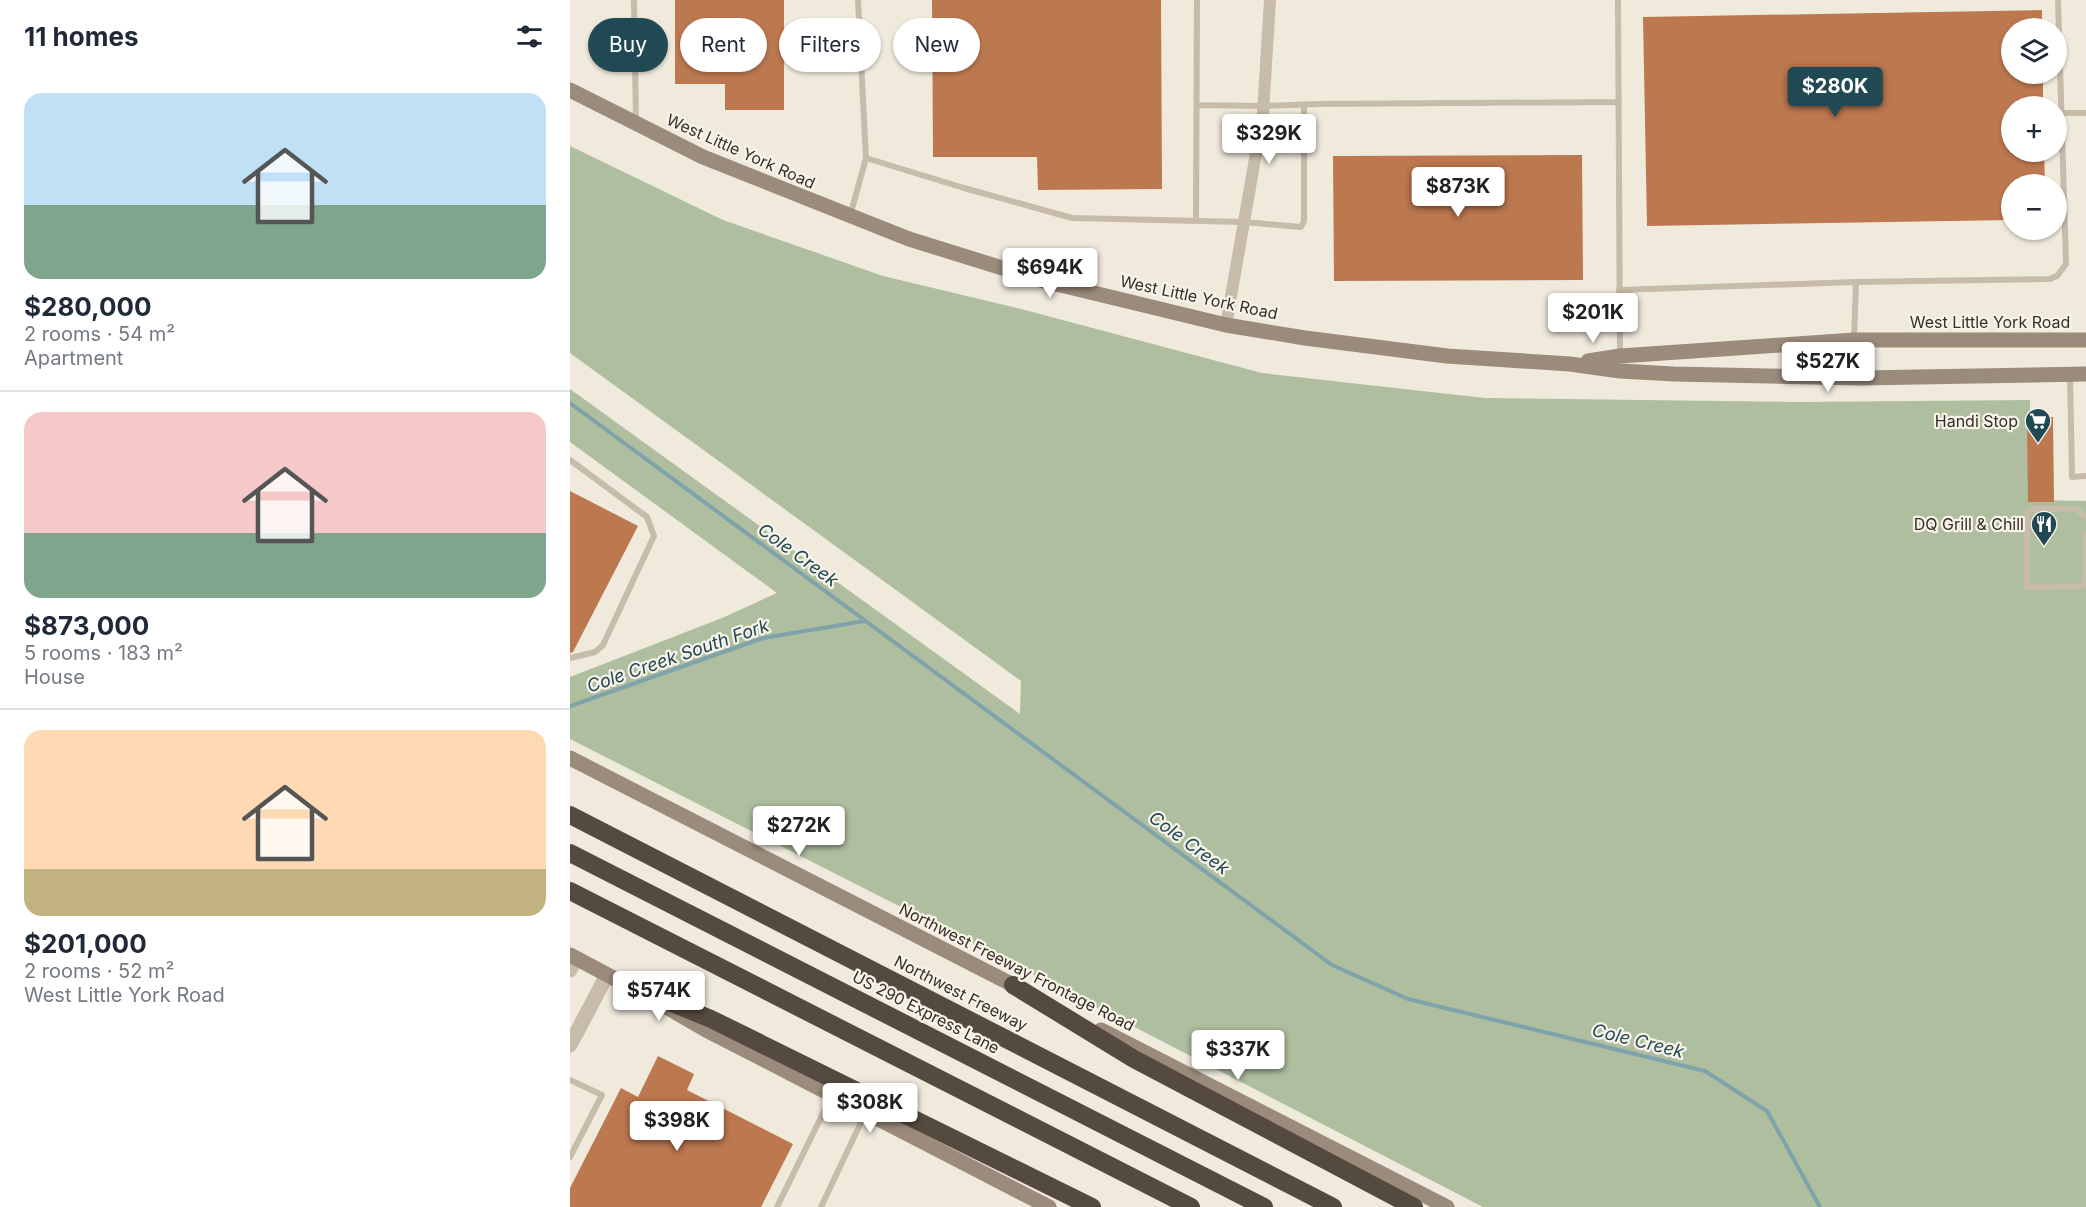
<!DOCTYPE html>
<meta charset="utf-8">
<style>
body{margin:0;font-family:Inter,sans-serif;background:#f2f2f3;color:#1f2937;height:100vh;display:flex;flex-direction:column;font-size:22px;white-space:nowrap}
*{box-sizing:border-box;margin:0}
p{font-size:20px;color:#747a83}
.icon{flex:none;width:33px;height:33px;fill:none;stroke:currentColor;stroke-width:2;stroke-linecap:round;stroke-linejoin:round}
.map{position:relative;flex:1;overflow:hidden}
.details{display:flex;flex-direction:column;background:#fff;width:570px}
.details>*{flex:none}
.guide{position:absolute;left:18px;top:18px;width:570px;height:54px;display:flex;gap:12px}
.controls{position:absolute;left:1431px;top:18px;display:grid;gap:12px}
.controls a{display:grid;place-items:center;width:66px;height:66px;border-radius:50%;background:#fff;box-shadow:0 2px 4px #0004;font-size:30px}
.price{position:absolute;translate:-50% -51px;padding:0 14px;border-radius:6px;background:#fff;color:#222;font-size:20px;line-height:39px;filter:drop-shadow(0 2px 3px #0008)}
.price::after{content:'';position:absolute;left:50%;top:36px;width:18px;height:14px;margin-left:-9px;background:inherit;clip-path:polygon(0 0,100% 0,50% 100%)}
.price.active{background:#214953;color:#fff}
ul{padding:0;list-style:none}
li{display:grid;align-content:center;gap:12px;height:318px;padding:0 24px}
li+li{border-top:2px solid #e0e1e3}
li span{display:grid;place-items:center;height:186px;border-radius:18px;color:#555}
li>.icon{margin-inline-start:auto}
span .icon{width:108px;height:108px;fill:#fffc;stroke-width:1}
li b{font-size:26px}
h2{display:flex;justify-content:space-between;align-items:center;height:72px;padding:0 24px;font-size:26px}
.chip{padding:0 21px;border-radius:27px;background:#fff;box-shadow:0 2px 4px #0004;font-size:21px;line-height:54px}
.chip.active{background:#214953;color:#fff}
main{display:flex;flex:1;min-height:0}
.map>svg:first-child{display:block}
.green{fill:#afbe9e}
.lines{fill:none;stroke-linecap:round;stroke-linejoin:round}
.stream{stroke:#7ea3ab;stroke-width:4}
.building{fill:#bc784f}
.service{stroke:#c7bbaa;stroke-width:6}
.minor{stroke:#c7bbaa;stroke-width:12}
.tertiary{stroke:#c7bbaa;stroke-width:15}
.secondary{stroke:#9b8b7b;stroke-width:15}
.motorway{stroke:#554a40;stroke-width:18}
.labels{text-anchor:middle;stroke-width:4.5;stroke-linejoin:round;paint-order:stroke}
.street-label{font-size:16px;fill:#352e29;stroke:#f8f3e9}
.poi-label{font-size:16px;fill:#352e29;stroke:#f8f3e9;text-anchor:end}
.water-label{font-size:18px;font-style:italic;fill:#214953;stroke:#f8f3e9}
</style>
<main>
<section class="details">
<h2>11 homes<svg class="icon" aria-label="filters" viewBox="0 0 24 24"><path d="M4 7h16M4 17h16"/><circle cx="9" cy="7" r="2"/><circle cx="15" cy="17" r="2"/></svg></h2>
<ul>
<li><span style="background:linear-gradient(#bfe0f5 60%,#7fa58c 0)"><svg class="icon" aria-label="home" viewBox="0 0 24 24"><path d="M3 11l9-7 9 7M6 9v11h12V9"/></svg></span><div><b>$280,000</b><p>2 rooms · 54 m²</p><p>Apartment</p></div></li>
<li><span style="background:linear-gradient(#f6c9c9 65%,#7fa58c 0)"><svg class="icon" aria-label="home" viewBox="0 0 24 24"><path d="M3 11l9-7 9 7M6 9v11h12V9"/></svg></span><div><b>$873,000</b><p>5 rooms · 183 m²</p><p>House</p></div></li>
<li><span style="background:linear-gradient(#ffd9b3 75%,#c2b280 0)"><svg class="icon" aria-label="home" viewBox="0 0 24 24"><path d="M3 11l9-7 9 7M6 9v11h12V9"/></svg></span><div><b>$201,000</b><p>2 rooms · 52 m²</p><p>West Little York Road</p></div></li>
</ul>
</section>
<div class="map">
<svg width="1516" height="1207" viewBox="0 0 1516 1207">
<rect width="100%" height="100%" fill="#f0eadd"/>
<path class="green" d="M0,146L153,220L313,276L451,309L692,373L915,398L1230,402L1460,400V500L1516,501V1207H913L398,941L0,739V677L152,618L207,593L0,442V389L450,714L451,681L0,353Z"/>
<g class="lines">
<path class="stream" d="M0,403L762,965L838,999L1135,1071L1197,1111L1250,1207
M0,706L193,638L295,621"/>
</g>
<path class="building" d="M105,0H214V110H155V84H105Z
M362,0H591L592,189L468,190L467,157H363Z
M1472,10V28H1442V74H1473V106H1442V152H1474L1475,184H1442V220L1077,226L1073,17Z
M1012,155L1013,280L764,281L763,156Z
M1457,417H1483L1484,502H1458Z
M0,491L68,526L3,652L0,653Z
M88,1056L124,1074L117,1090L223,1144L191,1207H0V1188L51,1088L68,1097Z"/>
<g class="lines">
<path class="service" d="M64,0L66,122
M1048,0L1050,356
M627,105L694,106L748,104L1049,102
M1492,113H1516
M296,158L394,188L502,218L674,222L731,227L734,221V105
M280,216L296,158L288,0
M626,221L627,0
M1049,290L1286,282
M1284,340L1286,282L1480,279L1487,276L1496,264L1488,0
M1500,374L1502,477L1516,476
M0,460L77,517L84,536L33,645L25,652L0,658
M1516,517L1506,509H1460L1457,515V587L1513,586L1515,583L1516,533
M0,1080L32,1095L0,1157
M207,1207L262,1095
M251,1207L295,1114"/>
<path class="minor" d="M656,325L693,113L700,0"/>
<path class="tertiary" d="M0,970L6,958
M0,1045L37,975"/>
<path class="secondary" d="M0,90L133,157L339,239L474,281L656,325L735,338L877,356L1000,364L1050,371L1104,374L1291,378L1516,374
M1018,361L1050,356L1284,340H1516
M0,758L451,989
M0,955L66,990
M98,1008L136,1030L479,1207
M531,1030L877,1207"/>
<path class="motorway" d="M0,815L763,1207
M0,853L694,1207
M0,891L621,1207
M58,985L141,1019L522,1207
M443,985L564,1059L844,1207"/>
</g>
<defs>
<g id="supermarket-pin" transform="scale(1.35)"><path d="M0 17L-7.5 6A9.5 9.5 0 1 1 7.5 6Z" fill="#214953" stroke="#f8f3e9"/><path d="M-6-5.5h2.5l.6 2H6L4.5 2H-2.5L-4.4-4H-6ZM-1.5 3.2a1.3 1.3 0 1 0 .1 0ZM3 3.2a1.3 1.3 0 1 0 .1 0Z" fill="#fff"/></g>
<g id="restaurant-pin" transform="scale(1.35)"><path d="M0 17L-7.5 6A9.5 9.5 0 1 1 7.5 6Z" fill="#214953" stroke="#f8f3e9"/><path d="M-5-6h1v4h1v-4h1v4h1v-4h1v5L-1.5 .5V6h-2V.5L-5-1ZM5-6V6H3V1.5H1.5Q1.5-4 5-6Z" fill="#fff"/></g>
</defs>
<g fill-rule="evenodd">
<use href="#supermarket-pin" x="1468" y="421"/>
<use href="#restaurant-pin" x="1474" y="524"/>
</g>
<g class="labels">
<g class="street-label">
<text transform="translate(171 151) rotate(24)" y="6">West Little York Road</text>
<text transform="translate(629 297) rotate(12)" y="6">West Little York Road</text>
<text x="1420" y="328">West Little York Road</text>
<text transform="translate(447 967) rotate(27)" y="6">Northwest Freeway Frontage Road</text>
<text transform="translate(391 993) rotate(27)" y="6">Northwest Freeway</text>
<text transform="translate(356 1012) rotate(27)" y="6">US 290 Express Lane</text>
</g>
<g class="poi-label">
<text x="1448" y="427">Handi Stop</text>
<text x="1454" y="530">DQ Grill &amp; Chill</text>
</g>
<g class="water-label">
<text transform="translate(228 555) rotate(36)" y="6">Cole Creek</text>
<text transform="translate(108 656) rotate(-19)" y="6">Cole Creek South Fork</text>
<text transform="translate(619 843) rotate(36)" y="6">Cole Creek</text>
<text transform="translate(1068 1041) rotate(14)" y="6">Cole Creek</text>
</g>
</g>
</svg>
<div class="controls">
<a><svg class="icon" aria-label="layers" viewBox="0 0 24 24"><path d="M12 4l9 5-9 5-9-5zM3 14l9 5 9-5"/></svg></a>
<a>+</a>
<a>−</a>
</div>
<b class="price active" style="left:1265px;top:118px">$280K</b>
<b class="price" style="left:699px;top:165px">$329K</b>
<b class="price" style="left:888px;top:218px">$873K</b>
<b class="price" style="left:480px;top:299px">$694K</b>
<b class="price" style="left:1023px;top:344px">$201K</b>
<b class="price" style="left:1258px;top:393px">$527K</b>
<b class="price" style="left:229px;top:857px">$272K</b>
<b class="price" style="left:89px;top:1022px">$574K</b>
<b class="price" style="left:668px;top:1081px">$337K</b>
<b class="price" style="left:300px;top:1134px">$308K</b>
<b class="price" style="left:107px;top:1152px">$398K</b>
<div class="guide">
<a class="chip active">Buy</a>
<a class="chip">Rent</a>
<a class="chip">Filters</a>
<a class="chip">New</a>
</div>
</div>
</main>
